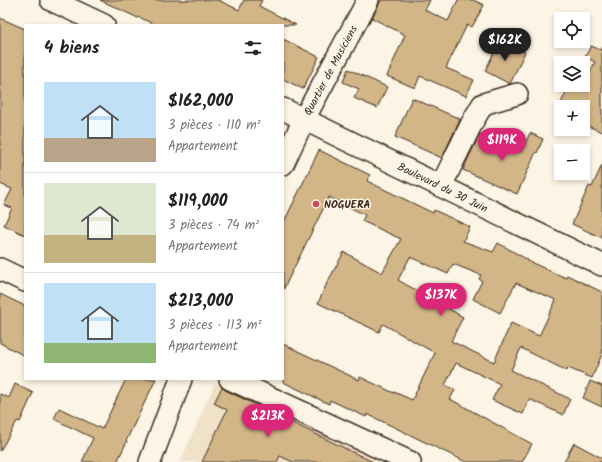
<!DOCTYPE html>
<html lang="fr">
<meta charset="utf-8">
<style>
body{margin:0;font-family:Kalam,sans-serif;background:#f6f6f6;color:#222;height:100vh;display:flex;flex-direction:column;font-size:15px;white-space:nowrap}
*{box-sizing:border-box;margin:0}
p{font-size:13px;color:#767676}
.icon{flex:none;width:22px;height:22px;fill:none;stroke:currentColor;stroke-width:2;stroke-linecap:round;stroke-linejoin:round}
.map{position:relative;flex:1;overflow:hidden}
.drawer{position:absolute;left:24px;top:24px;width:260px;height:356px;display:flex;flex-direction:column;background:#fff;border-radius:0px;box-shadow:0 2px 6px #0003}
.drawer>*{flex:none}
.controls{position:absolute;left:554px;top:12px;display:grid;gap:8px}
.controls a{display:grid;place-items:center;width:36px;height:36px;border-radius:0px;background:#fff;box-shadow:0 2px 6px #0003;font-size:20px}
.price{position:absolute;translate:-50% -34px;padding:0 9px;border-radius:14px;background:#db2777;color:#fff;font-size:13px;line-height:26px;filter:drop-shadow(0 1px 2px #0008)}
.price::after{content:'';position:absolute;left:50%;top:24px;width:12px;height:9px;margin-left:-6px;background:inherit;clip-path:polygon(0 0,100% 0,50% 100%)}
.price.current{background:#222;color:#fff}
ul{padding:0;list-style:none}
li{display:flex;align-items:center;gap:12px;height:100px;padding:0 20px}
li+li{border-top:1px solid #e0e0e0}
li span{display:grid;place-items:center;flex:none;width:112px;height:80px;border-radius:0px;color:#555}
li>.icon{margin-inline-start:auto}
span .icon{width:48px;height:48px;fill:#fffc;stroke-width:1}
li b{font-size:17px}
h2{display:flex;justify-content:space-between;align-items:center;height:48px;padding:0 20px;font-size:17px}
.map>svg:first-child{display:block}
.built{fill:#f0e2c9}
.building{fill:#d3b688;stroke:#3b2a1e;fill-rule:evenodd}
.lines{fill:none;stroke-linecap:round;stroke-linejoin:round}
.minor-casing{stroke:#3b2a1e;stroke-width:24}
.minor{stroke:#fcf5e5;stroke-width:21}
.poi-dot{fill:#d1495b;stroke:#fcf5e5;stroke-width:1.5}
.labels{text-anchor:middle;stroke-width:3;stroke-linejoin:round;paint-order:stroke}
.street-label{font-size:11px;fill:#3b2a1e;stroke:#fcf5e5}
.poi-label{font-size:11px;font-weight:bold;fill:#3b2a1e;stroke:#fcf5e5;text-anchor:start}
</style>
<div class="map">
<svg width="602" height="462" viewBox="0 0 602 462">
<rect width="100%" height="100%" fill="#fcf5e5"/>
<filter id="ink" filterUnits="userSpaceOnUse"><feTurbulence type="fractalNoise" baseFrequency=".025" numOctaves="2"/><feDisplacementMap in="SourceGraphic" scale="8" xChannelSelector="R" yChannelSelector="G"/><feConvolveMatrix kernelMatrix="1 2 1 2 8 2 1 2 1" color-interpolation-filters="sRGB"/></filter>
<g filter="url(#ink)">
<path class="built" d="M215,383L385,462H180Z"/>
<path class="building" d="M100,0H218L239,10L244,0H262L259,6L296,25H155L139,17L138,18Z
M381,0H430L425,10L448,21L458,0H473L484,5L472,27L467,25L446,68L474,80L466,96L420,76L415,88L387,76L405,35L372,18Z
M0,18L25,29V235L4,225L12,208L4,205L12,189L0,184Z
M283,39L319,57L303,89L283,79Z
M500,40L525,52L510,84L485,71Z
M591,46L601,50L602,47V132L583,124V107H561V114L557,112L569,85H584L595,62L585,57Z
M348,69L387,87L377,108L354,98L359,89L343,82Z
M412,98L460,119L442,158L395,137Z
M530,133L543,139L537,153L536,152L517,194L463,170L464,168V167L480,134L521,152Z
M319,150L370,175L367,181L433,213L434,210L470,227L463,241L493,252L498,243L528,260V261L566,278L567,275L602,292V354L592,378L568,368L567,371L521,348L511,370L570,399L563,415L529,399L523,414L492,400L500,384L456,363L445,385L455,390L450,399L532,444L522,462H466L367,414L366,417L330,400L329,404L283,382V344L359,380L360,377L394,393V392L412,400L435,353L383,324L379,332L318,303L327,283L344,252L382,273L401,239L362,221L365,215L329,197L283,290V224ZM410,257L448,274L453,264L481,275L479,279L482,281L473,299L500,313L516,283L556,300L539,336L511,323L494,362L451,341L463,317L398,280Z
M602,165V238L572,224L589,186L592,187Z
M0,294L25,306V356L0,343Z
M126,379H156L126,441H127L117,462H82L93,438L54,419L59,408L102,429Z
M590,381L602,386V407L583,398Z
M15,384L33,393L20,422L17,421L0,451V394L9,398Z
M222,387L225,390L252,403L373,462H293L280,456L277,462H202L227,410L214,403Z
M574,443L602,458V462H564Z"/>
<g class="lines">
<g class="minor-casing">
<g id="minor">
<path d="M51,0L104,25"/>
<path id="s1" d="M283,109L602,265"/>
<path id="s2" d="M283,164L304,119L368,0"/>
<path d="M441,186L474,119L483,104L517,94"/>
<path d="M0,269L25,281"/>
<path d="M230,379L410,462"/>
<path d="M150,462L181,379"/>
</g>
</g>
<use href="#minor" class="minor"/>
</g>
</g>
<circle class="poi-dot" cx="316" cy="204" r="4"/>
<g class="labels">
<g class="street-label">
<text dy="4" stroke="none"><textPath href="#s2" startOffset="105">Quartier de Musiciens</textPath></text>
<text dy="4" stroke="none"><textPath href="#s1" startOffset="178">Boulevard du 30 Juin</textPath></text>
</g>
<g class="poi-label">
<text x="324" y="208">NOGUERA</text>
</g>
</g>
</svg>
<div class="controls">
<a><svg class="icon" aria-label="locate" viewBox="0 0 24 24"><circle cx="12" cy="12" r="6"/><path d="M12 2v4M12 18v4M2 12h4M18 12h4"/></svg></a>
<a><svg class="icon" aria-label="layers" viewBox="0 0 24 24"><path d="M12 4l9 5-9 5-9-5zM3 14l9 5 9-5"/></svg></a>
<a>+</a>
<a>−</a>
</div>
<b class="price current" style="left:505px;top:62px">$162K</b>
<b class="price" style="left:502px;top:162px">$119K</b>
<b class="price" style="left:441px;top:317px">$137K</b>
<b class="price" style="left:268px;top:438px">$213K</b>
<section class="drawer">
<h2>4 biens<svg class="icon" aria-label="filters" viewBox="0 0 24 24"><path d="M4 7h16M4 17h16"/><circle cx="9" cy="7" r="2"/><circle cx="15" cy="17" r="2"/></svg></h2>
<ul>
<li><span style="background:linear-gradient(#bfe0f5 70%,#b9a48a 0)"><svg class="icon" aria-label="home" viewBox="0 0 24 24"><path d="M3 11l9-7 9 7M6 9v11h12V9"/></svg></span><div><b>$162,000</b><p>3 pièces · 110 m²</p><p>Appartement</p></div></li>
<li><span style="background:linear-gradient(#dfe7d0 65%,#c2b280 0)"><svg class="icon" aria-label="home" viewBox="0 0 24 24"><path d="M3 11l9-7 9 7M6 9v11h12V9"/></svg></span><div><b>$119,000</b><p>3 pièces · 74 m²</p><p>Appartement</p></div></li>
<li><span style="background:linear-gradient(#bfe0f5 75%,#8fb573 0)"><svg class="icon" aria-label="home" viewBox="0 0 24 24"><path d="M3 11l9-7 9 7M6 9v11h12V9"/></svg></span><div><b>$213,000</b><p>3 pièces · 113 m²</p><p>Appartement</p></div></li>
</ul>
</section>
</div>
